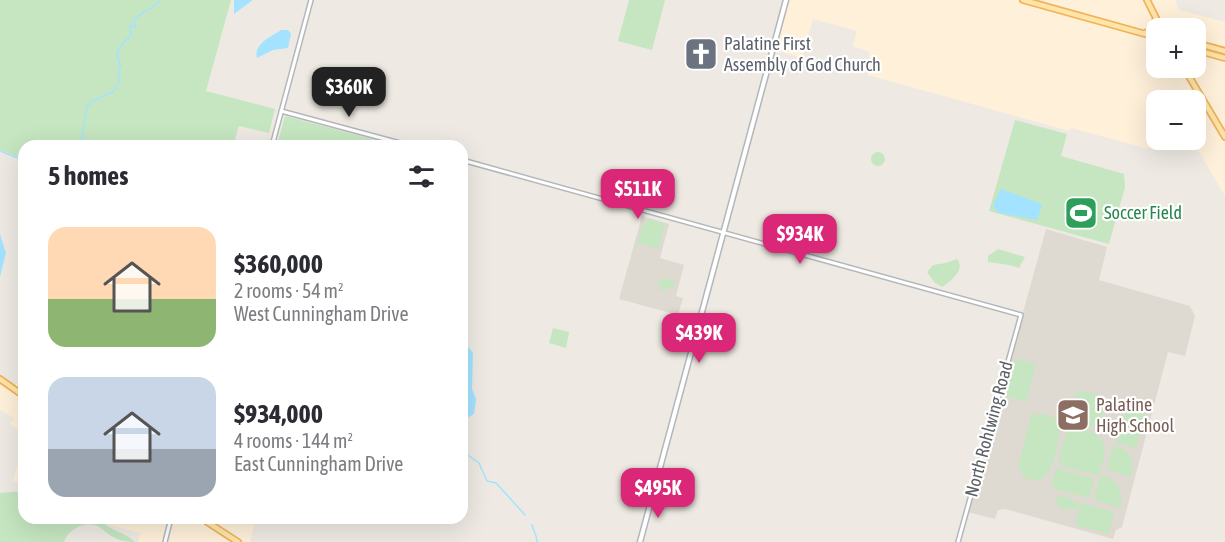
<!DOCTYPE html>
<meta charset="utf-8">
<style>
body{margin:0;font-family:"Asap Condensed",sans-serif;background:#f7f7f7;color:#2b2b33;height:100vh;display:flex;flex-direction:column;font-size:22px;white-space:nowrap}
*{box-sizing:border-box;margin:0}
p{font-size:20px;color:#7c7c81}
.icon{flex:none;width:33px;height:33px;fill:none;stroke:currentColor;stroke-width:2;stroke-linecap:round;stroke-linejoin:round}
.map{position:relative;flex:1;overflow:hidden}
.panel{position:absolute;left:18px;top:140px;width:450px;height:384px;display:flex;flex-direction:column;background:#fff;border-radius:18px;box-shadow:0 6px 24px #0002}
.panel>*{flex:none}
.tools{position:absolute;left:1146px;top:18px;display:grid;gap:12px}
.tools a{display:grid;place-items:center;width:60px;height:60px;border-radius:12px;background:#fff;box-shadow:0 6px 24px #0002;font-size:30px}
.price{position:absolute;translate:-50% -51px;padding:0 14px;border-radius:12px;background:#db2777;color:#fff;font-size:20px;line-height:39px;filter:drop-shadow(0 2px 3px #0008)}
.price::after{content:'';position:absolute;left:50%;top:36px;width:18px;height:14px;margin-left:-9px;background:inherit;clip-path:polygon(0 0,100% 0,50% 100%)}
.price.active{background:#222;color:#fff}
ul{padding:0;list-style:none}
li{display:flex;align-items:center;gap:18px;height:150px;padding:0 30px}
li span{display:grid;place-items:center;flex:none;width:168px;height:120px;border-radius:18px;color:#555}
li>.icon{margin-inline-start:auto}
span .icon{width:72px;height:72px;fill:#fffc;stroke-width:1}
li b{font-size:26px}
h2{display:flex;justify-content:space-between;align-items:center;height:72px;padding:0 30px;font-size:26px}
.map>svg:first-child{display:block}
.commercial{fill:#fef0d9;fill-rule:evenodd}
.education{fill:#ded9d1}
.green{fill:#c5e6c0}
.water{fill:#a3e3ff}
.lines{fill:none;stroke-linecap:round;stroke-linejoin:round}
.stream{stroke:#a3e3ff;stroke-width:1.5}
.tertiary-casing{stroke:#b4b7ba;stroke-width:6}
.secondary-casing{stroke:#b2b7bb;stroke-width:7}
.primary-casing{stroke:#f1b25a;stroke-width:8}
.tertiary{stroke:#fff;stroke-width:3}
.secondary{stroke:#fff;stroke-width:4}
.primary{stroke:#ffe5a8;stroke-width:4.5}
.labels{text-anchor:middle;stroke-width:4.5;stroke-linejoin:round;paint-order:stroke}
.worship-label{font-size:18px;fill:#5b616d;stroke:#fff;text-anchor:start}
.leisure-label{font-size:18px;fill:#27864d;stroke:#fff;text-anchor:start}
.education-label{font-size:18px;fill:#785e54;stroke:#fff;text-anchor:start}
.street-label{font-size:18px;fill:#5b6064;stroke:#fff}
</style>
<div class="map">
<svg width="1225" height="542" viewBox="0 0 1225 542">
<rect width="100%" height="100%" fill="#eeeae3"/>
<path class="commercial" d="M786,0H1023L1043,5L1045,0H1175L1179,10L1225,22V196L1192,140H1196V100H1156V140H1165L1148,149L1071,128L1069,131L868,75L869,52L853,46L857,31L813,19L802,58L773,49ZM1156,28H1196V68H1156Z
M24,378V434L10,424L14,418L0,410V379L12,387Z
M24,441V483L13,481Z
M107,518H256L250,542H138L140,533L106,524Z"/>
<path class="education" d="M642,216L669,224L660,258L684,265L676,296L683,298L678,315L619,299Z
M1046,229L1107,247L1099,280L1190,306L1195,316L1185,356L1168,352L1122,527L1116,530L1113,539L1005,509L998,510L995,519L968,512Z"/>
<path class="green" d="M0,0H231L206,91L275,109L269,133L239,126L233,146H24L23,165V159L0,150Z
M629,0H665L652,50L618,41Z
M285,116L394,145H277Z
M1015,120L1067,134L1061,156L1124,174L1125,187L1109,244L989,211Z
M871 159a7 7 0 1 1 14 0a7 7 0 1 1-14 0Z
M649,219L665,224L659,247L657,248L637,243L643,224Z
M998,249L1025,257L1019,268L1009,265L988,262V256Z
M957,259C966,270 951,281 942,287L935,283L927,272L933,265L946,263Z
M664,278L674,281L673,289L667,287L666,291L659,289L660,286L657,282Z
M553,328L569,332L566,348L549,343Z
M1016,358L1036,364L1026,402L1006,396Z
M1078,390L1099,395L1104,405L1099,428L1070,421Z
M1126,406L1146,411L1136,448L1116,443Z
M1032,412L1037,415C1048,412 1058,417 1060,429C1058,447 1051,496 1023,476L1020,470L1019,462Z
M1069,424L1089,429L1103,440L1105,454L1099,475L1063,467L1058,460Z
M1113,445C1130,450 1136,459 1131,477L1109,470L1107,468Z
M1056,468L1095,479L1089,498L1051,488Z
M1103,475C1118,480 1124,492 1120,508L1097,501L1094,497L1100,478Z
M24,491V518H103V523C113,531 126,533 135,542C125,542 116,540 107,533C103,530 101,527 95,525C83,522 68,530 64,542H0V493Z
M1058,495L1072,499V501L1079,503L1077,510L1066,508L1065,511L1061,510L1062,506L1056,505L1054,501L1057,500Z
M1081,503L1114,512L1109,534L1075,525Z"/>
<path class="water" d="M234,0H253L234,14Z
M281,30H288L291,34L288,48L273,50L257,58C253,44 271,37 281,30Z
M1001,189L1039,203L1042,206L1037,220L998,213L993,205Z
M0,234L6,253L0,277Z
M462,345L468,347L473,353L472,389L476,399L474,414L462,421Z"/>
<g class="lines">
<path class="stream" d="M81,146L87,107L91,102L114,91L120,80L118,70L121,67C113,50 120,47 131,35L130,26L136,27L133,21C142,11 151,10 161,0
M0,151L20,159
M24,160V161
M462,451L479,463L487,481L496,483L525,515
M532,525L536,536L537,542"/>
<g class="tertiary-casing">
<path id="tertiary" d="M281,111L411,146
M272,146L311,0
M462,160L1021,315L958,542
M165,542L171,518"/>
</g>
<g class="secondary-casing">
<path id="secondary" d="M640,542L786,0"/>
</g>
<g class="primary-casing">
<path id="primary" d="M1023,0L1156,37
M1147,0L1161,28
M1145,33L1153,29L1156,18
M1196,43L1225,51
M1196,50L1225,58
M1184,68L1225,137
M0,379L24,396
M201,518L238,542"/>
</g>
<use href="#tertiary" class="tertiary"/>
<use href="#secondary" class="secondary"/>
<use href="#primary" class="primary"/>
</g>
<defs>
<g id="church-square" transform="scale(1.725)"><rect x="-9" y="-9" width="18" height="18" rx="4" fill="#6b7280" stroke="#fff"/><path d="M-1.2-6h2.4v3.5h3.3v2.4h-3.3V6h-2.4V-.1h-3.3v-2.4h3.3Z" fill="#fff"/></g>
<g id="stadium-square" transform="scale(1.725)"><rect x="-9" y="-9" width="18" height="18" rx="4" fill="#2e9e5b" stroke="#fff"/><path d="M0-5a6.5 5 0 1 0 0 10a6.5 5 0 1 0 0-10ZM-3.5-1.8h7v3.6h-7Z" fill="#fff"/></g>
<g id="school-square" transform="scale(1.725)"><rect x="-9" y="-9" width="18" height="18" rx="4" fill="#8d6e63" stroke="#fff"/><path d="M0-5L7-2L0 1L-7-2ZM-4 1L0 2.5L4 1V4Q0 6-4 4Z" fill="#fff"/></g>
</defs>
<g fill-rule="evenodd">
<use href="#church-square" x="701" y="54"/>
<use href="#stadium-square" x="1081" y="213"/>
<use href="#school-square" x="1073" y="415"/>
</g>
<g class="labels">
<g class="worship-label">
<text x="724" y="50">Palatine First<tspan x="724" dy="21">Assembly of God Church</tspan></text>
</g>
<g class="leisure-label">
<text x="1104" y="219">Soccer Field</text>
</g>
<g class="education-label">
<text x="1096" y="411">Palatine<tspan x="1096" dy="21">High School</tspan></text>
</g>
<g class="street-label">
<text transform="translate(989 429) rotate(-75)" y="6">North Rohlwing Road</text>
</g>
</g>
</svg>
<div class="tools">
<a>+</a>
<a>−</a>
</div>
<b class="price active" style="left:349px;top:118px">$360K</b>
<b class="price" style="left:638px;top:220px">$511K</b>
<b class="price" style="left:800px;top:265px">$934K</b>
<b class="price" style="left:699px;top:364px">$439K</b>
<b class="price" style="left:658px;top:519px">$495K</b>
<section class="panel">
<h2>5 homes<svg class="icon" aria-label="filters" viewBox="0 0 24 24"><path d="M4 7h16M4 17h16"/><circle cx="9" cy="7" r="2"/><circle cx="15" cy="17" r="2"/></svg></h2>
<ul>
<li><span style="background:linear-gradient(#ffd9b3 60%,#8fb573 0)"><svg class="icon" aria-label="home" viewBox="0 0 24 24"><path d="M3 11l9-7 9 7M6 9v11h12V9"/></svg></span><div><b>$360,000</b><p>2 rooms · 54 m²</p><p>West Cunningham Drive</p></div></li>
<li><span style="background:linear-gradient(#c9d6e8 60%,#9aa5b1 0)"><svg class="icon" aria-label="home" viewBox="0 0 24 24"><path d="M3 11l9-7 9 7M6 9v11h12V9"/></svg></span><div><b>$934,000</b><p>4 rooms · 144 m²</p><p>East Cunningham Drive</p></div></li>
</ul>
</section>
</div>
